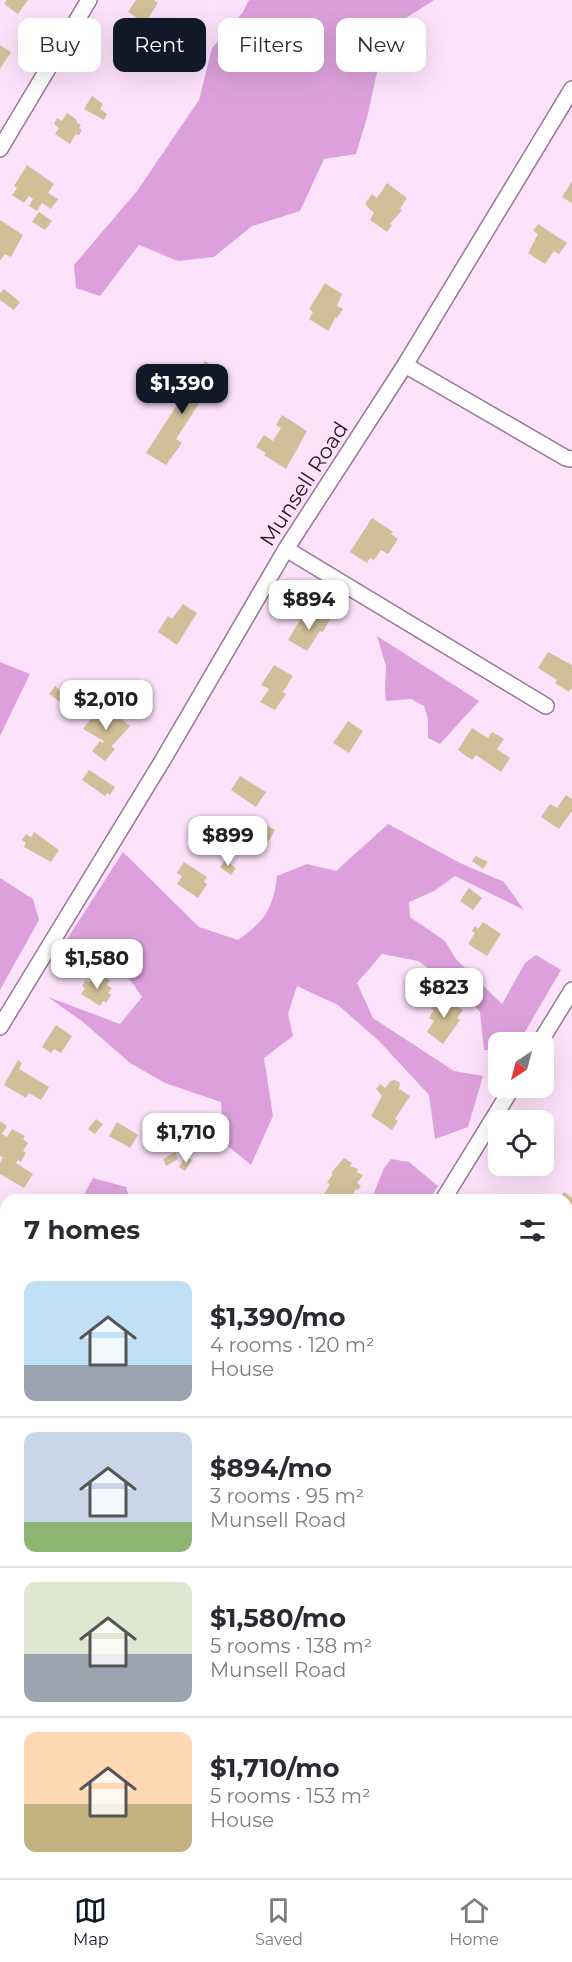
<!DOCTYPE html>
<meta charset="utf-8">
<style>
body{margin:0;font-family:Montserrat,sans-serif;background:#f2f2f3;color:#2b2b33;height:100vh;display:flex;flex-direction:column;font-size:22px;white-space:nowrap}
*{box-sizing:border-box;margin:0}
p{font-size:20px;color:#7c7c81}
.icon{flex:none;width:33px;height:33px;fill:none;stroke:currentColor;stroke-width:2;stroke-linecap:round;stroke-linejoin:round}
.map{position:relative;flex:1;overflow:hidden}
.panel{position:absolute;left:0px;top:1194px;width:573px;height:684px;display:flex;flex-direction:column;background:#fff;border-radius:18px 18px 0 0;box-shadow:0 6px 24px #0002}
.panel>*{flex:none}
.hud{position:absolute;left:18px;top:18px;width:537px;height:54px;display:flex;gap:12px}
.needle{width:39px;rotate:216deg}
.buttons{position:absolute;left:488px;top:1032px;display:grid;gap:12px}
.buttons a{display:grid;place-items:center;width:66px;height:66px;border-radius:12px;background:#fff;box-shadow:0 6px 24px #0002;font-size:30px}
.price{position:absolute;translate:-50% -51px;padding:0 14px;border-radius:12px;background:#fff;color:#222;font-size:20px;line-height:39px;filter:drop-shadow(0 2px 3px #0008)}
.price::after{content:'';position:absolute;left:50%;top:36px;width:18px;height:14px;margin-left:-9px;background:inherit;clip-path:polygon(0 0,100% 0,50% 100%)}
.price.current{background:#111827;color:#fff}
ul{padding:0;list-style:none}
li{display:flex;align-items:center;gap:18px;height:150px;padding:0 24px}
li+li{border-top:2px solid #e1e1e2}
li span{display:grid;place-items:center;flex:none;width:168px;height:120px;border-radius:12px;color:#555}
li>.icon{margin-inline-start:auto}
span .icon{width:72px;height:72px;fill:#fffc;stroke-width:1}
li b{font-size:26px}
h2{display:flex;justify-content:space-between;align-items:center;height:72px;padding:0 24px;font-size:26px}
.tag{padding:0 21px;border-radius:12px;background:#fff;box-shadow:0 6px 24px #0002;font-size:21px;line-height:54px}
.tag.current{background:#111827;color:#fff}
.tabs{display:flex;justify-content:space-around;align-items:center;height:84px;border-top:2px solid #e1e1e2;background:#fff;font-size:16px;color:#7c7c81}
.tabs a{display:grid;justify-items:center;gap:3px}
.tabs .current{color:#111827}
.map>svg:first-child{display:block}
.green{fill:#dca1dc}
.building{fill:#d1bf99}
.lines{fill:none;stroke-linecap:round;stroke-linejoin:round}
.minor-casing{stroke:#967996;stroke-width:18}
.primary-casing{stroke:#fff;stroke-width:27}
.minor{stroke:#fff;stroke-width:15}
.primary{stroke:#b3dab7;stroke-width:24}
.rail{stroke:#574857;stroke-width:4.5;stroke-dasharray:3 6;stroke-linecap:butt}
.labels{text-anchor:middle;stroke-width:4.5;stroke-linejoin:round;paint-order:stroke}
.street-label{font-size:21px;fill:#251925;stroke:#fce2fb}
</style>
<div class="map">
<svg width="572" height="1878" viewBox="0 0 572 1878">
<rect width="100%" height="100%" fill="#fce2fb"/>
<path class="green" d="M249,0H434L406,18L377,72L368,114L356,154L324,159L300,211L252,226L214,257L178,261L139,245L100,296L76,288L74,265L137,191L199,100L212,48L243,12Z
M377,636L479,701L440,744L428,738V719L424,706L411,699L386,701L385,689L386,666Z
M0,662L30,674L0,736Z
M388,824L460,863L504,882L524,910L455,876L434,891L409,902L410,917L445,941L456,959L502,1004L525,963L536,955L561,970L519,1042H498V1052L484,1050L480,1012L460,990L418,961L382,954L357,983L373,1018L454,1071L483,1076L468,1127L435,1139L429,1095L379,1041L338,1005L297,986L288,1014L293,1036L264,1058L273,1116L251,1165L223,1142L221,1102L165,1083L130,1063L83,1022L48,997L120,1024L142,997L120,965L62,947L123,852L199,927L238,940C265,921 273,909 277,876L307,864L336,871Z
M0,878L33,899L39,920L0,990Z
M391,1159L409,1162L438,1186L429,1200H371L384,1168Z
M93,1178L126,1187L130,1200H81Z"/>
<path class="building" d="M7,0H28L18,14L4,4Z
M136,0H154L158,3L145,23L128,12Z
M0,45L11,52L0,69Z
M177,55L186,61L181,69L172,62Z
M92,96L103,104L100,109L107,114L104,120L84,109Z
M67,113L77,120L76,122L81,125L79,128L82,130L79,135L76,134L70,144L55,134L59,128L54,124L57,118L62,121Z
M27,165L54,184L48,193L58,199L51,209L42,203L37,211L29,206L33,199L29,196L24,203L12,195L17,188L14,186Z
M572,181V203L562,197Z
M387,183L407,198L400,209L402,210L390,224L392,225L387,232L370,220L374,213L365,204L372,194L377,198Z
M39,212L52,221L45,230L32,222Z
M0,220L23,235L11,257L5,254L0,261Z
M538,224L567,243L559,254L554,251L545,264L528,253L538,234L533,231Z
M325,283L342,294L337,306L343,309L337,318L336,317L328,331L309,319L313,312L309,309Z
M4,289L20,302L14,310L0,300V293Z
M205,361L220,371L176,439L182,443L166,465L146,453Z
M282,415L307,431L286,469L264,455L266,453L256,447L264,435L273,441L281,428L276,425Z
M372,518L393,532L391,534L398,539L388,554L381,550L374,560L370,558L367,563L350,552Z
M183,604L197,613L177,645L158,632L168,616L172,619Z
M316,611L330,619L323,632L320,631L307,651L288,640L301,618L309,623Z
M548,652L572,665V690L570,689L569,692L555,683L557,680L538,668Z
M274,665L293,676L283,692L286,694L275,710L260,702L269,689L261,685Z
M55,686L66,695L60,702L49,694Z
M102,704L130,726L113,745L111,746L115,749L105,761L92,751L100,741L103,743L104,741L83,729Z
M348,721L363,731L349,753L333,743Z
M472,728L488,738L492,732L504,739L497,749L510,758L501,772L476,755L472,760L458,750Z
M89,770L115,787L110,795L107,793L105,796L82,780Z
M240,776L266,792L256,807L231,790Z
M566,795L572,799V811L559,829L541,817L550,804L557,808Z
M256,819L275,830L268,842L249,830Z
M34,832L59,850L51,862L24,847L26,843L22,840L26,834L31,837Z
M476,856L488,862L483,869L472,861Z
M225,860L236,868L231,875L220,867Z
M184,862L207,877L204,882L207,884L198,898L177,884L182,876L177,873Z
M469,888L482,898L473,910L460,901Z
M483,922L501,934L487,956L468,944L475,933L472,931L475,926L478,929Z
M101,974L110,980L107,985L112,988L108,993L111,995L106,1003L103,1001L100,1006L81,994L85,988L82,986L86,980L89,983L94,975L98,978Z
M446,994L451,998L452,1004L463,1010L457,1018L460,1020L443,1044L427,1032L434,1021L429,1018L434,1010L431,1009Z
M56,1025L72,1036L61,1053L54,1049L51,1053L42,1047Z
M18,1060L22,1063L19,1069L49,1087L41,1100L29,1093L26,1098L4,1085Z
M395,1080L400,1083L399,1089L410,1096L395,1119L398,1121L392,1130L371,1116L382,1096L376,1089L380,1084L385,1088L391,1081Z
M96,1119L103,1124L95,1134L88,1129Z
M0,1121L7,1126L2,1134L7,1137L12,1129L25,1136L23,1139L28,1143L23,1151L26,1153L21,1162L18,1160L16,1163L33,1174L24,1188L0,1174V1163L3,1157L0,1156Z
M117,1122L138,1135L130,1148L109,1136Z
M175,1152L178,1159L166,1166L163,1159Z
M186,1156L192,1160L185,1171L179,1167Z
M344,1158L352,1163L350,1166L358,1169L357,1172L363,1175L357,1183L361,1186L358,1190L356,1189L349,1200H327L322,1197L330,1184L327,1183L333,1174L331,1173Z
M564,1192L572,1198V1218L567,1225V1200H559Z
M6,1389V1432L0,1428V1399Z
M0,1680L6,1684V1695L0,1705Z
M3,1782L6,1783V1822L0,1819V1790Z
M567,1870L570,1872L565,1878H554L550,1875L553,1872H567Z
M88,1872H114L109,1878H96Z
M164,1872H178L187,1878H150L154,1873L161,1877Z
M377,1872H408L412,1875L410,1878H377L374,1876Z
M491,1872H514L517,1873L514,1878H487Z"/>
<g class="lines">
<g class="minor-casing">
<path id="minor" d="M0,149L89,0
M405,365L566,458L572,459
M286,549L546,706
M0,1027L164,758L286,549L405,365L572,89
M540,1042L572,990
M443,1200L512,1088
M567,1319L572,1309
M567,1395L572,1398
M0,1581L6,1571
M567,1668L572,1659
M32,1878L35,1872
M235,1878L238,1872
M440,1878L444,1872"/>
</g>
<g class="primary-casing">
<path id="primary" d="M0,1338L6,1340
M567,1575L572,1577"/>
</g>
<use href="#minor" class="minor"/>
<use href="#primary" class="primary"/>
<path class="rail" d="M0,1244L6,1246
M567,1482L572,1484"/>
</g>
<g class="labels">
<g class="street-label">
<text transform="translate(304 484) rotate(-57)" y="7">Munsell Road</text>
</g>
</g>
</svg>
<div class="buttons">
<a><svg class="needle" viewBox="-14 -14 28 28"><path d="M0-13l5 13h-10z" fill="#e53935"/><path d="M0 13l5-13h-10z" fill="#7c7c81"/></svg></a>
<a><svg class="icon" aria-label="locate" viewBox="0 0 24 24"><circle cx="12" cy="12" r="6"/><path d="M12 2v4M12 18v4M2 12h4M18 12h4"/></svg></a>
</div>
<b class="price current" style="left:182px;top:415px">$1,390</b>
<b class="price" style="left:309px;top:631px">$894</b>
<b class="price" style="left:106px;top:731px">$2,010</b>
<b class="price" style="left:228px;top:867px">$899</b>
<b class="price" style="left:97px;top:990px">$1,580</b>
<b class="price" style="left:444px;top:1019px">$823</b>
<b class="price" style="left:186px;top:1164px">$1,710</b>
<div class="hud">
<a class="tag">Buy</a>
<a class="tag current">Rent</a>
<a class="tag">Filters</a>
<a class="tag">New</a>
</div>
<section class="panel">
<h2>7 homes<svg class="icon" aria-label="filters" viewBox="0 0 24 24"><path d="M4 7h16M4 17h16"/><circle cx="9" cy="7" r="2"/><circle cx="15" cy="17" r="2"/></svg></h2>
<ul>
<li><span style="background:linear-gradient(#bfe0f5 70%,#9aa5b1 0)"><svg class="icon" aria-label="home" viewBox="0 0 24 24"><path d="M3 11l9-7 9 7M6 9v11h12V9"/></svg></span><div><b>$1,390/mo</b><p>4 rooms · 120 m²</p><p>House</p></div></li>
<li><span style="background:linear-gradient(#c9d6e8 75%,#8fb573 0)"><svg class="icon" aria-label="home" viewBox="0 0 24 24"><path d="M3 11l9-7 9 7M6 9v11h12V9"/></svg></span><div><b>$894/mo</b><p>3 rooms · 95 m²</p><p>Munsell Road</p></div></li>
<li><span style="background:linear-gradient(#dfe7d0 60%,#9aa5b1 0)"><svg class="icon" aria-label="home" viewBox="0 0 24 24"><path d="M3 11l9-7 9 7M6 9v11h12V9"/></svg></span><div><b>$1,580/mo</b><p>5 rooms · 138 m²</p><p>Munsell Road</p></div></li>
<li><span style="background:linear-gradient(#ffd9b3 60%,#c2b280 0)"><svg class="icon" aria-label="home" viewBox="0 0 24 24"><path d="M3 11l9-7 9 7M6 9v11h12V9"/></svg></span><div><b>$1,710/mo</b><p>5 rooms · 153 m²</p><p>House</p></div></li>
</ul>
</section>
</div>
<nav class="tabs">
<a class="current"><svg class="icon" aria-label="map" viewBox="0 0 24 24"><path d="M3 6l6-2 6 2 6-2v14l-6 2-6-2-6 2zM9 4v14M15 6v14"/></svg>Map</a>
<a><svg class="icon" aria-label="saved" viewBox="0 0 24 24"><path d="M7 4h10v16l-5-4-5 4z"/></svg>Saved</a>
<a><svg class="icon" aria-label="home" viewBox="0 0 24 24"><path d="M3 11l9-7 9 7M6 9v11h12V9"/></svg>Home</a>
</nav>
